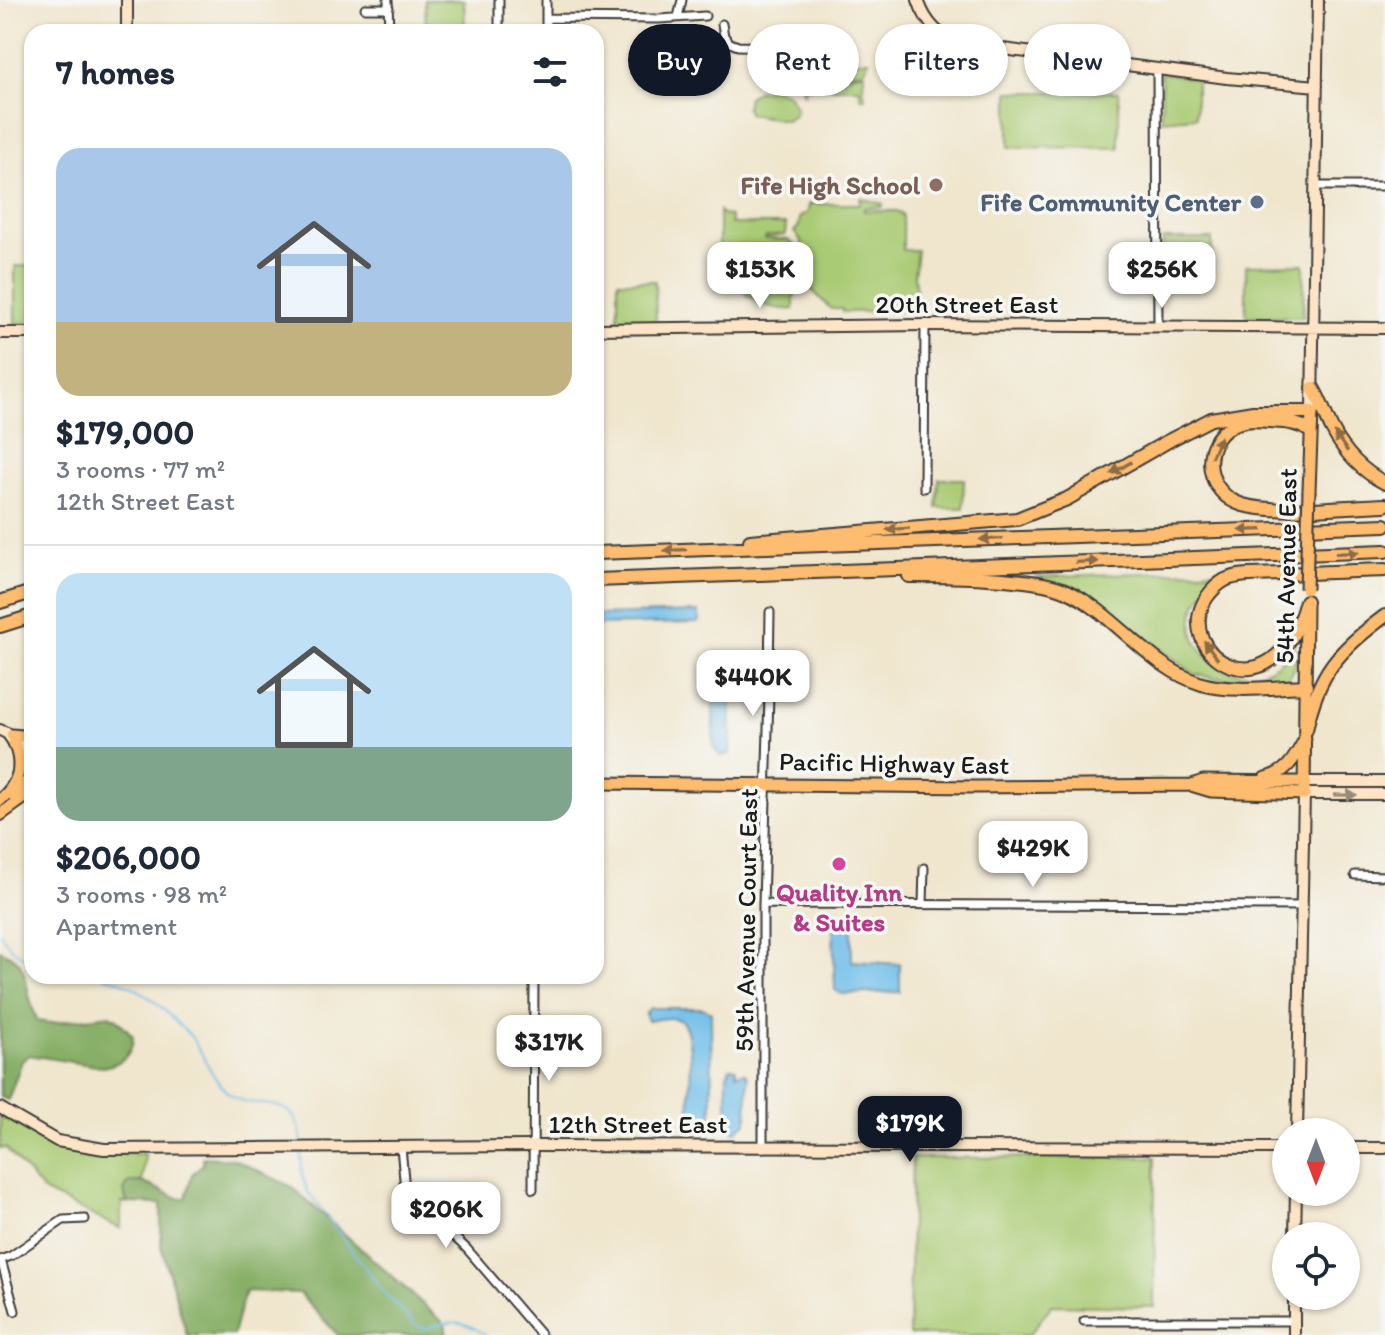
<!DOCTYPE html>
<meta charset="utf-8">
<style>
body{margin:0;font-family:Itim,sans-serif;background:#f2f2f3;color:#1f2937;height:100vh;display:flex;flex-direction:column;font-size:30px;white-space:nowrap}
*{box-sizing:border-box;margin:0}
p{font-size:26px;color:#747a83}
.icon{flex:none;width:44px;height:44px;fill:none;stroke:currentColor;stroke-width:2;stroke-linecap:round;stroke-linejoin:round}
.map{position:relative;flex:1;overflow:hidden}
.details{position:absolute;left:24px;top:24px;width:580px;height:960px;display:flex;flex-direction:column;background:#fff;border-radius:24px;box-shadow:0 2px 6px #0004}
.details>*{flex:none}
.banner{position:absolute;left:628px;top:24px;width:636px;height:72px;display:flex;gap:16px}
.needle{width:52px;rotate:180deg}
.tools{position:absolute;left:1272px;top:1118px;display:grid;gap:16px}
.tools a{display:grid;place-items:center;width:88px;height:88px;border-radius:50%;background:#fff;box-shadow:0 2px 6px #0004;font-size:40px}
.price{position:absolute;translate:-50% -68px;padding:0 18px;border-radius:16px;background:#fff;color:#222;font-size:26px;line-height:52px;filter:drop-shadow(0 2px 4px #0008)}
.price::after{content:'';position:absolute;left:50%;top:48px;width:24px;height:18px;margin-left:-12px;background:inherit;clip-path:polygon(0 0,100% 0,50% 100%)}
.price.on{background:#111827;color:#fff}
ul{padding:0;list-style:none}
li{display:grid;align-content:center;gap:16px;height:424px;padding:0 32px}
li+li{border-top:2px solid #e0e1e3}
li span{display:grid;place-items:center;height:248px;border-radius:24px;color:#555}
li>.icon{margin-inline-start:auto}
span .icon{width:144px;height:144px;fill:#fffc;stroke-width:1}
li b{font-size:34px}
h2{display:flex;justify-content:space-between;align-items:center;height:96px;padding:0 32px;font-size:34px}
.pill{padding:0 28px;border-radius:36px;background:#fff;box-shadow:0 2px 6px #0004;font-size:28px;line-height:72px}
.pill.on{background:#111827;color:#fff}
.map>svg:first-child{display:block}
.green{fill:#aacb74;stroke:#637448;stroke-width:2}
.forest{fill:#87af66;stroke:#526641;stroke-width:2}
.water{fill:#6ebde9;stroke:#456c82;stroke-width:2}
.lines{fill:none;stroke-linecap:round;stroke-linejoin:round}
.stream{stroke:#6ebde9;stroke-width:2}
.street-casing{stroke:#3c3a37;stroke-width:11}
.secondary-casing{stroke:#3c3a37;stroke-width:14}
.primary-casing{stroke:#3c3a37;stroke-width:15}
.highway-casing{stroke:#3c3a37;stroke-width:16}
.street{stroke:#fff;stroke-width:7}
.secondary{stroke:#fee4c6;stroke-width:10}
.primary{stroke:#fdbc70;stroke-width:11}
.highway{stroke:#fdbc70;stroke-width:12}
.primary-bridge-casing{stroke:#3c3a37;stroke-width:15;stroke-linecap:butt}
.primary-bridge{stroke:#fdbc70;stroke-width:11}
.oneway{fill:#8c6c46}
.oneway2{fill:#988a7a}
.education-dot{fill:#8d6e63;stroke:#f6f6f2;stroke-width:3}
.service-dot{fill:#5c6f8a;stroke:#f6f6f2;stroke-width:3}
.hotel-dot{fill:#d1479c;stroke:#f6f6f2;stroke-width:3}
.labels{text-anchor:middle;stroke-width:7;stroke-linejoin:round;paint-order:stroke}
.education-label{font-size:26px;font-weight:bold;fill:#785e54;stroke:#f6f6f2;text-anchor:end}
.service-label{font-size:26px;font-weight:bold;fill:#4e5e75;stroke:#f6f6f2;text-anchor:end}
.street-label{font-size:26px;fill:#1c1c1c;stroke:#f6f6f2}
.hotel-label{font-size:26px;font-weight:bold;fill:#b23c85;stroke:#f6f6f2}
</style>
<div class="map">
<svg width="1385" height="1335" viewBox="0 0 1385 1335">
<rect width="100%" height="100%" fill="#f6f6f2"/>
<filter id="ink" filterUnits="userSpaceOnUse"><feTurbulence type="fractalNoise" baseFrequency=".0125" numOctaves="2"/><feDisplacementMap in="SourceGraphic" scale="16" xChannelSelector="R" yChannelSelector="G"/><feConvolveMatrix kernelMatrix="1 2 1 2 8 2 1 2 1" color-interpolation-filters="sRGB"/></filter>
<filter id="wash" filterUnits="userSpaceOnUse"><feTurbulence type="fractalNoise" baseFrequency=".006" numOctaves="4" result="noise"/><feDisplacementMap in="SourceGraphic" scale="32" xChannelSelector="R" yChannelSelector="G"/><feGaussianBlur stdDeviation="1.8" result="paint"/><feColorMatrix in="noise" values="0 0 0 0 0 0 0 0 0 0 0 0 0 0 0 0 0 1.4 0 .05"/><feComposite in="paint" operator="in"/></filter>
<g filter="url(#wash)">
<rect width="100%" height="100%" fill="#f0e6ce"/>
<path class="green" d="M425,0H464L465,32H426Z
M869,60L864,71L851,72L846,75L839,72L835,78L832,77L834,68H829L824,72L813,66L811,70L803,73L795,61Z
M809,72L823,74L825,80L842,81L852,74L865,73L863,85L865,98H860V88H805L804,93L801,87L803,85L804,74Z
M1161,72L1196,79V117L1162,120Z
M774,88L789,95L796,108L795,114L786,120L749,114L746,108L748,97L757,91Z
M1009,92H1119V148L1009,147Z
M860,198L883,204L882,207L864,208V211H897L903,216V250H917L914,276L918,306L911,311L842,312V309H831L802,280V242L794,232L799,226L800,217L808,212L809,204H860Z
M719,211L722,215L730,216L731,224H786L785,235L766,237L765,239L788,240L794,245V268L799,269V289L794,290V309C765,311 741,297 729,271L719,273Z
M1163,239H1212V271L1163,272Z
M1304,264L1303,317L1246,316V265Z
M15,266H32V323H15Z
M618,281H655L656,321H618Z
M939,479H964L963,508H937Z
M1223,570L1224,575C1216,582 1206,589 1201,597C1165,652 1254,710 1294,645C1298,658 1296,676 1282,681L1214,678L1194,674L1094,598L1070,586L1034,577Z
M0,1115L55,1146L68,1151L145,1154L142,1182H129L124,1191L127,1203H121V1229L44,1192L6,1148H0Z
M1155,1157L1154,1307L1052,1305L1029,1335H909L912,1158Z"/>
<path class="forest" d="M0,950C5,953 13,956 17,960C28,971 27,1003 38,1021L50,1023L109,1015L116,1018L133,1036C133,1055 121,1064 103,1067L29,1055L22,1061L8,1100L0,1097Z
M203,1157L234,1159L292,1187L445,1324L447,1335H338L299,1293L245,1291L233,1335H187L161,1246V1204L127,1203L124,1191L129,1182H142L180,1199L186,1198L192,1174L203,1164Z"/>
<path class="water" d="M698,612L700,619L697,623L596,625V615Z
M731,698L730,754L720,756L713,746V700Z
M842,924L850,926L852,930V961L900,964V992L842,994L835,990L833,928Z
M650,1008H702L711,1012L712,1118L710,1122L693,1123L690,1118C688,1100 697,1027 679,1020C670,1016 658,1019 648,1021L645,1014Z
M730,1067L736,1068V1074L744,1072L748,1076L747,1122L735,1132L727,1123V1075Z"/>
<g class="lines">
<path class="stream" d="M0,933L12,949L32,963
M103,976C135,983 157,1001 179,1025C183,1030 189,1033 192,1038C204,1055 210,1075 225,1090C252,1118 297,1084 302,1144
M301,1150L302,1174L307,1190L384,1293L413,1323L423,1329C452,1320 460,1318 486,1335"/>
</g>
</g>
<g filter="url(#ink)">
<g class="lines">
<g class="street-casing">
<path id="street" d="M388,0L389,32
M546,0V32
M365,8H389
M678,17L682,0
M546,18L659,19L705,16
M722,24L724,36L730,43L738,46L772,47
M499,32V0
M1157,69L1158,327
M1315,186H1385
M924,488L925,325
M769,675L770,612
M1355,875L1385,876
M764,904L1303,906
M923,904L924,868
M763,1146V905L769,694
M401,1147L405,1190L467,1249L541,1335
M533,1189L534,976
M0,1260L11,1256L63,1220L85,1219
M1,1260L15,1311
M1084,1321H1294"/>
</g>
<g class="secondary-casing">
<path id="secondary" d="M918,0C926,24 940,38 964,44L1227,78L1317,86
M127,32V0
M596,329L925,325L1385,328
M0,333H32
M1312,412L1318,0
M0,730L32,745
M7,733L14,743L32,757
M1305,782H1385
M0,1108L57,1141L104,1149L534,1146L1286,1148
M1297,1132L1304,794H1385
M1346,1148H1385
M1295,1236L1296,1192
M1294,1335V1296"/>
</g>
<g class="primary-casing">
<path id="primary" d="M1309,491L1312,412
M12,735L32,737
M1265,778C1288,773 1295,757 1305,739
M596,783L976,787L1191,785L1211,791L1304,794L1306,604
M1192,785L1203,781L1305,782
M11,795L32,778
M0,800C19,784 24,766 14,743
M0,815L32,792"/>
</g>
<g class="highway-casing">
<path id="highway" d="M1313,388C1321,401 1325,415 1332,429C1344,452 1362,471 1385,483
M1310,431C1297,422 1285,422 1269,421C1257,420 1245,419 1233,425C1197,444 1206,495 1243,505C1281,515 1344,506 1385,505
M750,541L1017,519L1067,499L1170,440L1211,419L1253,412H1312
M596,553L1385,525
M909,576C945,576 1037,577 1067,591C1116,614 1149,668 1202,684C1234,693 1273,687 1306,686
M596,580L1385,551
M1306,601C1273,724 1169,651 1207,597C1212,590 1218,584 1225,580C1241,573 1263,575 1280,574C1315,573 1350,571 1385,570
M0,602L32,592
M0,626L32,616
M1306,730C1318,672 1339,650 1385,616"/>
</g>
<use href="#street" class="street"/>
<use href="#secondary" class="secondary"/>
<use href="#primary" class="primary"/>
<use href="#highway" class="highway"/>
<g class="primary-bridge-casing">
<path id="primary-bridge" d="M1306,589L1309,491"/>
</g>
<use href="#primary-bridge" class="primary-bridge"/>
</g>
<defs><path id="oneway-solid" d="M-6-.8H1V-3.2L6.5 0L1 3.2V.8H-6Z" transform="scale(2)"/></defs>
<g class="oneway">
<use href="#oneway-solid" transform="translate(1341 442) rotate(-124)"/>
<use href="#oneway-solid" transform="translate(1216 447) rotate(-66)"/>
<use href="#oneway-solid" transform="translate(1121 468) rotate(150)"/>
<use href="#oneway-solid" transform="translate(898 529) rotate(176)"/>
<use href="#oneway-solid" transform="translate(1251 530) rotate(178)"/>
<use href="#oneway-solid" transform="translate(991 539) rotate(178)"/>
<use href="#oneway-solid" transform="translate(675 550) rotate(178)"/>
<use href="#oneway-solid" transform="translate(1347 553) rotate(-2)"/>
<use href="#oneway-solid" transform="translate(1087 562) rotate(-2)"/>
<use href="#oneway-solid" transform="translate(1211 650) rotate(-127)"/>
</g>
<use class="oneway2" href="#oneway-solid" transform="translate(1345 795) rotate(1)"/>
</g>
<circle class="education-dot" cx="936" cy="185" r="8"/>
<circle class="service-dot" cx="1257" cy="202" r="8"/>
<circle class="hotel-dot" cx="839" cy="864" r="8"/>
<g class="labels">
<g class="education-label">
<text x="920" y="194">Fife High School</text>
</g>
<g class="service-label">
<text x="1241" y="211">Fife Community Center</text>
</g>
<g class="street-label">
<text x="967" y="313">20th Street East</text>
<text transform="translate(1286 566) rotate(-89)" y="9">54th Avenue East</text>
<text transform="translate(894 763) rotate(1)" y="9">Pacific Highway East</text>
<text transform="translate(746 920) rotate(-89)" y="9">59th Avenue Court East</text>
<text x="638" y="1133">12th Street East</text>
</g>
<g class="hotel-label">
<text x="839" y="901">Quality Inn<tspan x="839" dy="30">&amp; Suites</tspan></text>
</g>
</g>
</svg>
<div class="tools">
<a><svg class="needle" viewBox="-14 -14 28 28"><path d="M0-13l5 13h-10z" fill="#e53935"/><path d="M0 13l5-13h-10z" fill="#747a83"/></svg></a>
<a><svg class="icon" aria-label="locate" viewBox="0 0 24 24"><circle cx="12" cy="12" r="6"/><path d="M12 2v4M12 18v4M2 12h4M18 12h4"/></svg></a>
</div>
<b class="price" style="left:760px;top:310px">$153K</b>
<b class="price" style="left:1162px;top:310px">$256K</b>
<b class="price" style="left:753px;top:718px">$440K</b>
<b class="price" style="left:1033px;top:889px">$429K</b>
<b class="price" style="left:549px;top:1083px">$317K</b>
<b class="price on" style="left:910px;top:1164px">$179K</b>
<b class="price" style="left:446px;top:1250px">$206K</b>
<div class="banner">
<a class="pill on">Buy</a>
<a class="pill">Rent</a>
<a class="pill">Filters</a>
<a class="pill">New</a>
</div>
<section class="details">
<h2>7 homes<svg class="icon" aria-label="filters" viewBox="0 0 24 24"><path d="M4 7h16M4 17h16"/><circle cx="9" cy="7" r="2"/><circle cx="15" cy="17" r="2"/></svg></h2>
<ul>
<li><span style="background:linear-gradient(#a9c7e8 70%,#c2b280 0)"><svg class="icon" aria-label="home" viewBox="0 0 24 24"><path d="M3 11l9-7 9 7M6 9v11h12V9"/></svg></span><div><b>$179,000</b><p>3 rooms · 77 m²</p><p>12th Street East</p></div></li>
<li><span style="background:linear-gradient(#bfe0f5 70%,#7fa58c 0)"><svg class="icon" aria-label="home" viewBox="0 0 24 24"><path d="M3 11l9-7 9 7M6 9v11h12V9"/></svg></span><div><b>$206,000</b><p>3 rooms · 98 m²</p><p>Apartment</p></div></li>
</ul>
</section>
</div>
